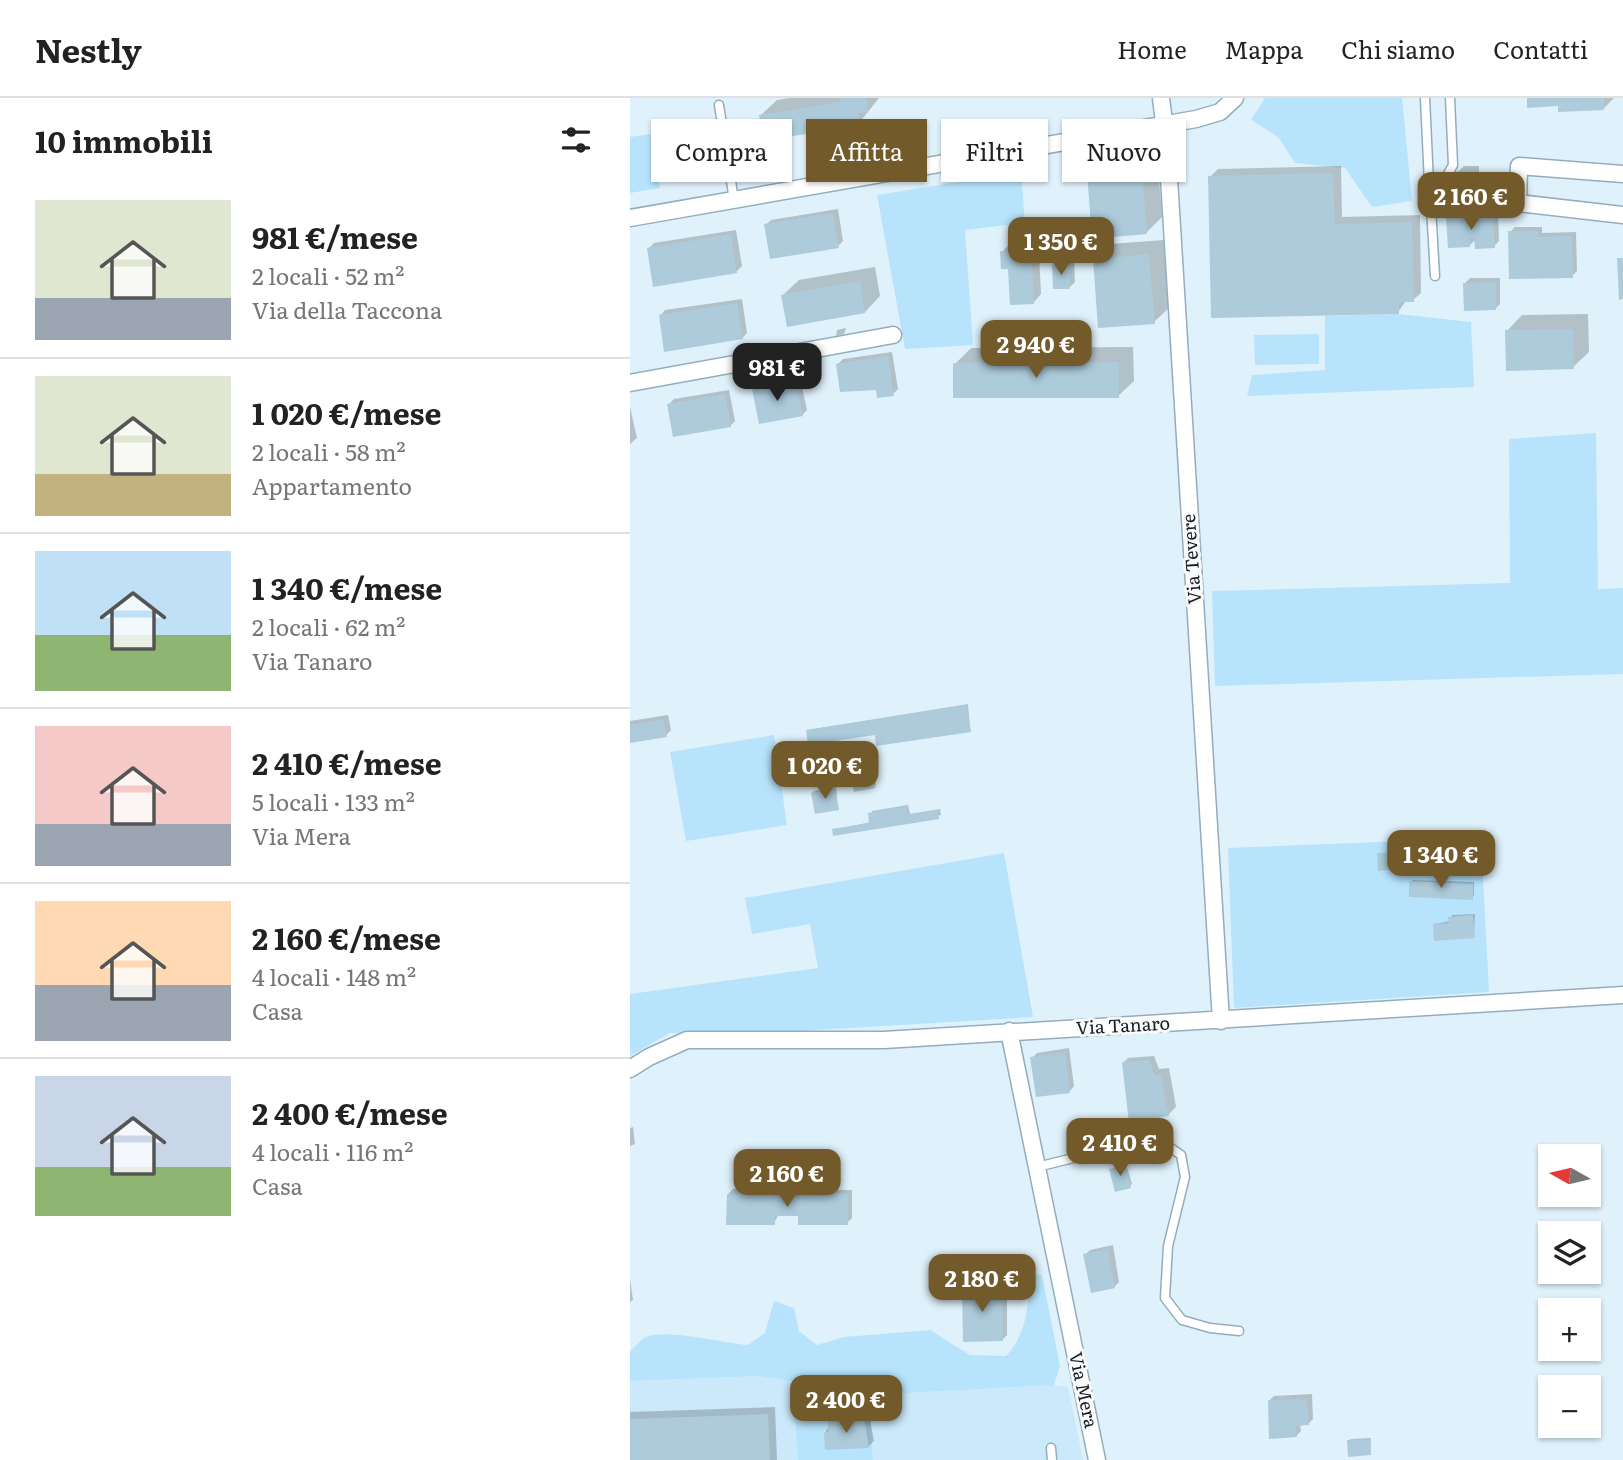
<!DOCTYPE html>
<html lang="it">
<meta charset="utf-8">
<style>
body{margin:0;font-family:Literata,serif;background:#f6f6f6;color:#222;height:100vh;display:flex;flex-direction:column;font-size:26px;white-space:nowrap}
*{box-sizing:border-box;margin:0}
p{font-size:23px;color:#767676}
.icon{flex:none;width:38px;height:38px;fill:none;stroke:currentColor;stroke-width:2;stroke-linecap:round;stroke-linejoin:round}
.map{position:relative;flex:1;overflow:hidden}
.panel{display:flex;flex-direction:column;background:#fff;width:630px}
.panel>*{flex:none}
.banner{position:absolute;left:21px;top:21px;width:665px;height:63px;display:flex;gap:14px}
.needle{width:46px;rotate:278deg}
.controls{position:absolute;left:908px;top:1046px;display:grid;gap:14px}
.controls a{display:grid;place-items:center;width:63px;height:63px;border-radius:0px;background:#fff;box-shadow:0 2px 5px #0004;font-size:35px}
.price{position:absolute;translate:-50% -60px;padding:0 16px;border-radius:14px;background:#725a2a;color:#fff;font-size:23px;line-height:46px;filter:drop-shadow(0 2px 4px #0008)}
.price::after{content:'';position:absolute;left:50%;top:42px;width:21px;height:16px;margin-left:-10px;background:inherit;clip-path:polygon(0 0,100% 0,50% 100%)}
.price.current{background:#222;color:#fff}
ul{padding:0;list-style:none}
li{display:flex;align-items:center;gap:21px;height:175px;padding:0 35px}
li+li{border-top:2px solid #e0e0e0}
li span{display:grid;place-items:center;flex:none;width:196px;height:140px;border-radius:0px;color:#555}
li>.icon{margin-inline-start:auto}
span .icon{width:84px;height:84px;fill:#fffc;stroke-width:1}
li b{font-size:30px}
h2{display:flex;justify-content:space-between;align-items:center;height:84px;padding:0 35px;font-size:30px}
.tag{padding:0 24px;border-radius:0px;background:#fff;box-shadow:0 2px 5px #0004;font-size:24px;line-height:63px}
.tag.current{background:#725a2a;color:#fff}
header{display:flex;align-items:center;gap:42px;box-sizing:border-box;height:98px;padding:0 35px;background:#fff;border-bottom:2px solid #e0e0e0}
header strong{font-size:33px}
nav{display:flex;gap:38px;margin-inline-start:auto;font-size:24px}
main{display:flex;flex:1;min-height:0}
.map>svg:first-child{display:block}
.built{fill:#cbe9fa}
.green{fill:#b7e4fc}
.shadow{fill:#0003}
.building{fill:#adcbdb}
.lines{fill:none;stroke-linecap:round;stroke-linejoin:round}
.lane-casing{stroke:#92aebe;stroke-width:11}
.street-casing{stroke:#92aebe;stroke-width:19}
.lane{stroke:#fff;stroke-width:8}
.street{stroke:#fff;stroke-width:16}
.labels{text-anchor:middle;stroke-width:6;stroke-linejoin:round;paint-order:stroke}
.street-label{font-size:18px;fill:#131e24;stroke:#fafafa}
</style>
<header>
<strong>Nestly</strong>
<nav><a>Home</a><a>Mappa</a><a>Chi siamo</a><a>Contatti</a></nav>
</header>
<main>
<section class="panel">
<h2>10 immobili<svg class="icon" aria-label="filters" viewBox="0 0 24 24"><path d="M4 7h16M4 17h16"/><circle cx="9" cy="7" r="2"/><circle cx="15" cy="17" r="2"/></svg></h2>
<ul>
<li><span style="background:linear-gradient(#dfe7d0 70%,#9aa5b1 0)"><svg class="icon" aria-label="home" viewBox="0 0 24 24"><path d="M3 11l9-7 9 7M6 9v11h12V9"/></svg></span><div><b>981 €/mese</b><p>2 locali · 52 m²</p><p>Via della Taccona</p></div></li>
<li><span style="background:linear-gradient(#dfe7d0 70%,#c2b280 0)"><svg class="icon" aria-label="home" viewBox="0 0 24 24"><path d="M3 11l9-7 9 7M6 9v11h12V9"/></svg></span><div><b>1 020 €/mese</b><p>2 locali · 58 m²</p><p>Appartamento</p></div></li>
<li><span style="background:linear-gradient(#bfe0f5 60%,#8fb573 0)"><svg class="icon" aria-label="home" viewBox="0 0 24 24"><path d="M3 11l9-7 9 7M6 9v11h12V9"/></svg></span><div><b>1 340 €/mese</b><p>2 locali · 62 m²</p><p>Via Tanaro</p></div></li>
<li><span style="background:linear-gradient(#f6c9c9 70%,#9aa5b1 0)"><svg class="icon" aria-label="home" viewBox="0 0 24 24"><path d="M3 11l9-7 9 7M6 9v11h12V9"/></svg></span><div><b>2 410 €/mese</b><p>5 locali · 133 m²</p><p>Via Mera</p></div></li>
<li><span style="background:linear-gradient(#ffd9b3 60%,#9aa5b1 0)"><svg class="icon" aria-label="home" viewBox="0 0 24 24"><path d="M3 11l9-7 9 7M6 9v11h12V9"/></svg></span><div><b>2 160 €/mese</b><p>4 locali · 148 m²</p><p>Casa</p></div></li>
<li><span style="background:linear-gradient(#c9d6e8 65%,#8fb573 0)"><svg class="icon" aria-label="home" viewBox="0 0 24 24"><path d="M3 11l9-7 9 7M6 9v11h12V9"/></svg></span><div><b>2 400 €/mese</b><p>4 locali · 116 m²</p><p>Casa</p></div></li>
</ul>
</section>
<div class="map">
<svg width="993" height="1362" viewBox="0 0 993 1362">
<rect width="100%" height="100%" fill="#dff1fb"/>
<path class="built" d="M129,1278L162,1283L168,1362H0V1283Z
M424,1287L438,1289L453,1362H243L238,1297Z"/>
<path class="green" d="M635,0H772L782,103L742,109L715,70L665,65L648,39L621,22Z
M21,36L30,90L0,95V39Z
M391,74L395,125L335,132L343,247L275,251L247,97Z
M769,216L841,224L844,289L617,298L622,277L695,272V218Z
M689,236V266L625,267L624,237Z
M966,335L968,491L993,490V576L585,588L582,493L880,485L879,341Z
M144,637L157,727L56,743L40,654Z
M851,740L859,894L604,910L598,750Z
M374,755L403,919L169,933L40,935L0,958V896L188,870L180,826L122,836L115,800Z
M400,1176L412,1177L430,1268L424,1287L239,1297L243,1362H168L162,1283L129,1278L0,1283V1254C4,1250 10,1242 16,1239C34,1230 94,1245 118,1247L135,1235L144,1203L164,1210L169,1233L187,1247L214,1239L300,1232L340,1257L376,1258C398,1234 398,1207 400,1176Z"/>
<path class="shadow" d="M159,0H249L229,25L131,17L147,2Z
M898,0H984L974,10Z
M527,55L532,119L516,135L459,75L474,59Z
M711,68L712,119L790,117L791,195L783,202L776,203L768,214L580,79L588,71Z
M834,68H849V95L844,100L829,73Z
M208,111L213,143L208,148L136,127L141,122Z
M868,113L869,143L864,148L846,141L839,148L818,120L823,115Z
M885,129H912V135L946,134L947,173L942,178L880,134Z
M106,132L112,168L107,173L19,150L24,145Z
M408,135L411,196L404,204L372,154L389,136Z
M534,142L540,209L524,224L464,162L480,146Z
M444,162L445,184L440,189L424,168L429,163Z
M245,169L250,198L235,214L153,197L169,182Z
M840,180H870V206L866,210L835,185Z
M112,201L117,235L112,240L31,217L35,212Z
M958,216L959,254L943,269L877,233L892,217Z
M216,230L214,236L206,238L207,232Z
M503,249L504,283L488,298L325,266L341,250Z
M262,254L268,291L263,296L247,290L228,293L208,266L213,261Z
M161,280L162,285L171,284L177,312L172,317L124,291L129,286Z
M99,292L105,323L100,328L39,306L44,301Z
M0,309L7,340L0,346Z
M338,606L340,632L246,635L178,632Z
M38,617L41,632L36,637L0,643V623Z
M240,655L246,687L244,689L210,662Z
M206,689L208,710L182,695L184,693Z
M278,707L280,716L310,711L311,717L204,732L241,724L242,713Z
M771,753L772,762L761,764L759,771L749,756Z
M783,782L844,784V798L781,784Z
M845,816L844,839L805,826L820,823L822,817Z
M439,950L444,988L440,993L402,960L407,955Z
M524,958L529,971L539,970L546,1009L538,1017L500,1023L493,965L498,960Z
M3,1029L5,1046L0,1048V1030Z
M496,1066L502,1086L500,1088L481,1071Z
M103,1091L222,1092V1120L217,1125L169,1116H149L144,1125L98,1096Z
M483,1147L489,1184L484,1189L455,1157L460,1152Z
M0,1181L3,1202L0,1204Z
M339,1185H377V1237L372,1242L334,1190Z
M682,1296L683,1321L678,1326H670L671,1333L666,1338L639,1303L644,1298Z
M145,1309L147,1362H0V1314Z
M239,1316L244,1343L239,1348L195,1335L205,1317Z
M741,1340L740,1356L719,1343L721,1341Z"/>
<path class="building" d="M210,0H236L238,14L228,15L230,27L133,43L129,17L210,4Z
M897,0H974V12L928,14V8L897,10Z
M512,70L517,136L462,141L457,74Z
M827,73H845L844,101H827Z
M703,75L705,126L782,124L784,204H769V216L581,220L578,78Z
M203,115L209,150L140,161L134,126Z
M863,117L865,150L845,151L844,140H839L840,149L818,150L816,119Z
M878,133H908V139L942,138L943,180L879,181Z
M101,136L107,175L23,189L17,150Z
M401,142L404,206L380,207L378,171H371L370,153H380L379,143Z
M519,156L525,226L468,230L463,161Z
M987,160H993V201L989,202Z
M439,166L440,191H423L422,167Z
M230,183L235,215L157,229L151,197Z
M866,184V212L834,213L833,185Z
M107,205L113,241L34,254L29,217Z
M943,231L944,271L876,273L875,232Z
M258,258L264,298L247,300L246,292L210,294L206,266Z
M489,264V300H323V265Z
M157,284V289L167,287L173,318L129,326L122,291Z
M95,296L101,329L43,339L37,306Z
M337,607L341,634L246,648L245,637L178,647L176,632Z
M33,621L37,639L0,645V627Z
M239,656L245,690L224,694L223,689L213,686L208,662Z
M205,690L209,712L185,716L181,695Z
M277,708L278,717L308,712L309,721L203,738L202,731L239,725L238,715Z
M770,754L771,766H760V772L748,773L747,755Z
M779,783L843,786V802L779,799Z
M843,817L845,840L804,843L803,826L819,825L818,819Z
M435,954L440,995L406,999L400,959Z
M519,962L525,977L531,976L539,1018L499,1025L492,964Z
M495,1067L501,1090L485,1094L479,1071Z
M97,1096H218V1127H168V1118H145V1127H96Z
M478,1151L485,1190L461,1195L453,1156Z
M332,1189H372L373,1243L333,1244Z
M677,1301L679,1327L666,1328L667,1339L639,1341L638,1302Z
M138,1316L140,1362H0V1321Z
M234,1320L239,1350L195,1352L194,1334H198V1322Z
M740,1341L741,1357L718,1359L717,1342Z"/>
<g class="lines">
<g class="lane-casing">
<path id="lane" d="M795,0L799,85L814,83
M89,7L104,102
M814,109V83L823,67L820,0
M805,178L801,109L888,105
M407,1069L512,1043L535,1046L551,1057L555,1079L538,1148L535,1200L552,1222L580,1230L609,1233
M421,1350L422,1362"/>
</g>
<g class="street-casing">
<path id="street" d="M531,0L537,48L591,923
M993,76L889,68L888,105L993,117
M0,120L566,21L590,14L605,0
M0,285L263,237
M379,933L467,1362
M0,971L19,959L57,942H254L993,897"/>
</g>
<use href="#lane" class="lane"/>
<use href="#street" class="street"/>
</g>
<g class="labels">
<g class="street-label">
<text transform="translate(562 461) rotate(-94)" y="6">Via Tevere</text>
<text transform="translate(493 928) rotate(-3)" y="6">Via Tanaro</text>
<text transform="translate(453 1292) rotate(78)" y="6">Via Mera</text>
</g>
</g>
</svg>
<div class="controls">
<a><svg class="needle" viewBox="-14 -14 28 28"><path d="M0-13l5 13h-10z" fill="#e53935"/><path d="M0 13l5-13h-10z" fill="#767676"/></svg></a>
<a><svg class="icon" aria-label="layers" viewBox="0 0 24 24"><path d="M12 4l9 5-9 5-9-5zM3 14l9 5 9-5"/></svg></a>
<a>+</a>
<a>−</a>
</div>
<b class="price" style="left:841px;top:134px">2 160 €</b>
<b class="price" style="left:431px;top:179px">1 350 €</b>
<b class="price" style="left:406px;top:282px">2 940 €</b>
<b class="price current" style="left:147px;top:305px">981 €</b>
<b class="price" style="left:195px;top:703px">1 020 €</b>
<b class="price" style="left:811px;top:792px">1 340 €</b>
<b class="price" style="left:490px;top:1080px">2 410 €</b>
<b class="price" style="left:157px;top:1111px">2 160 €</b>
<b class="price" style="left:352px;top:1216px">2 180 €</b>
<b class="price" style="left:216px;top:1337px">2 400 €</b>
<div class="banner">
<a class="tag">Compra</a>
<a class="tag current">Affitta</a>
<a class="tag">Filtri</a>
<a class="tag">Nuovo</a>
</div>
</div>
</main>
